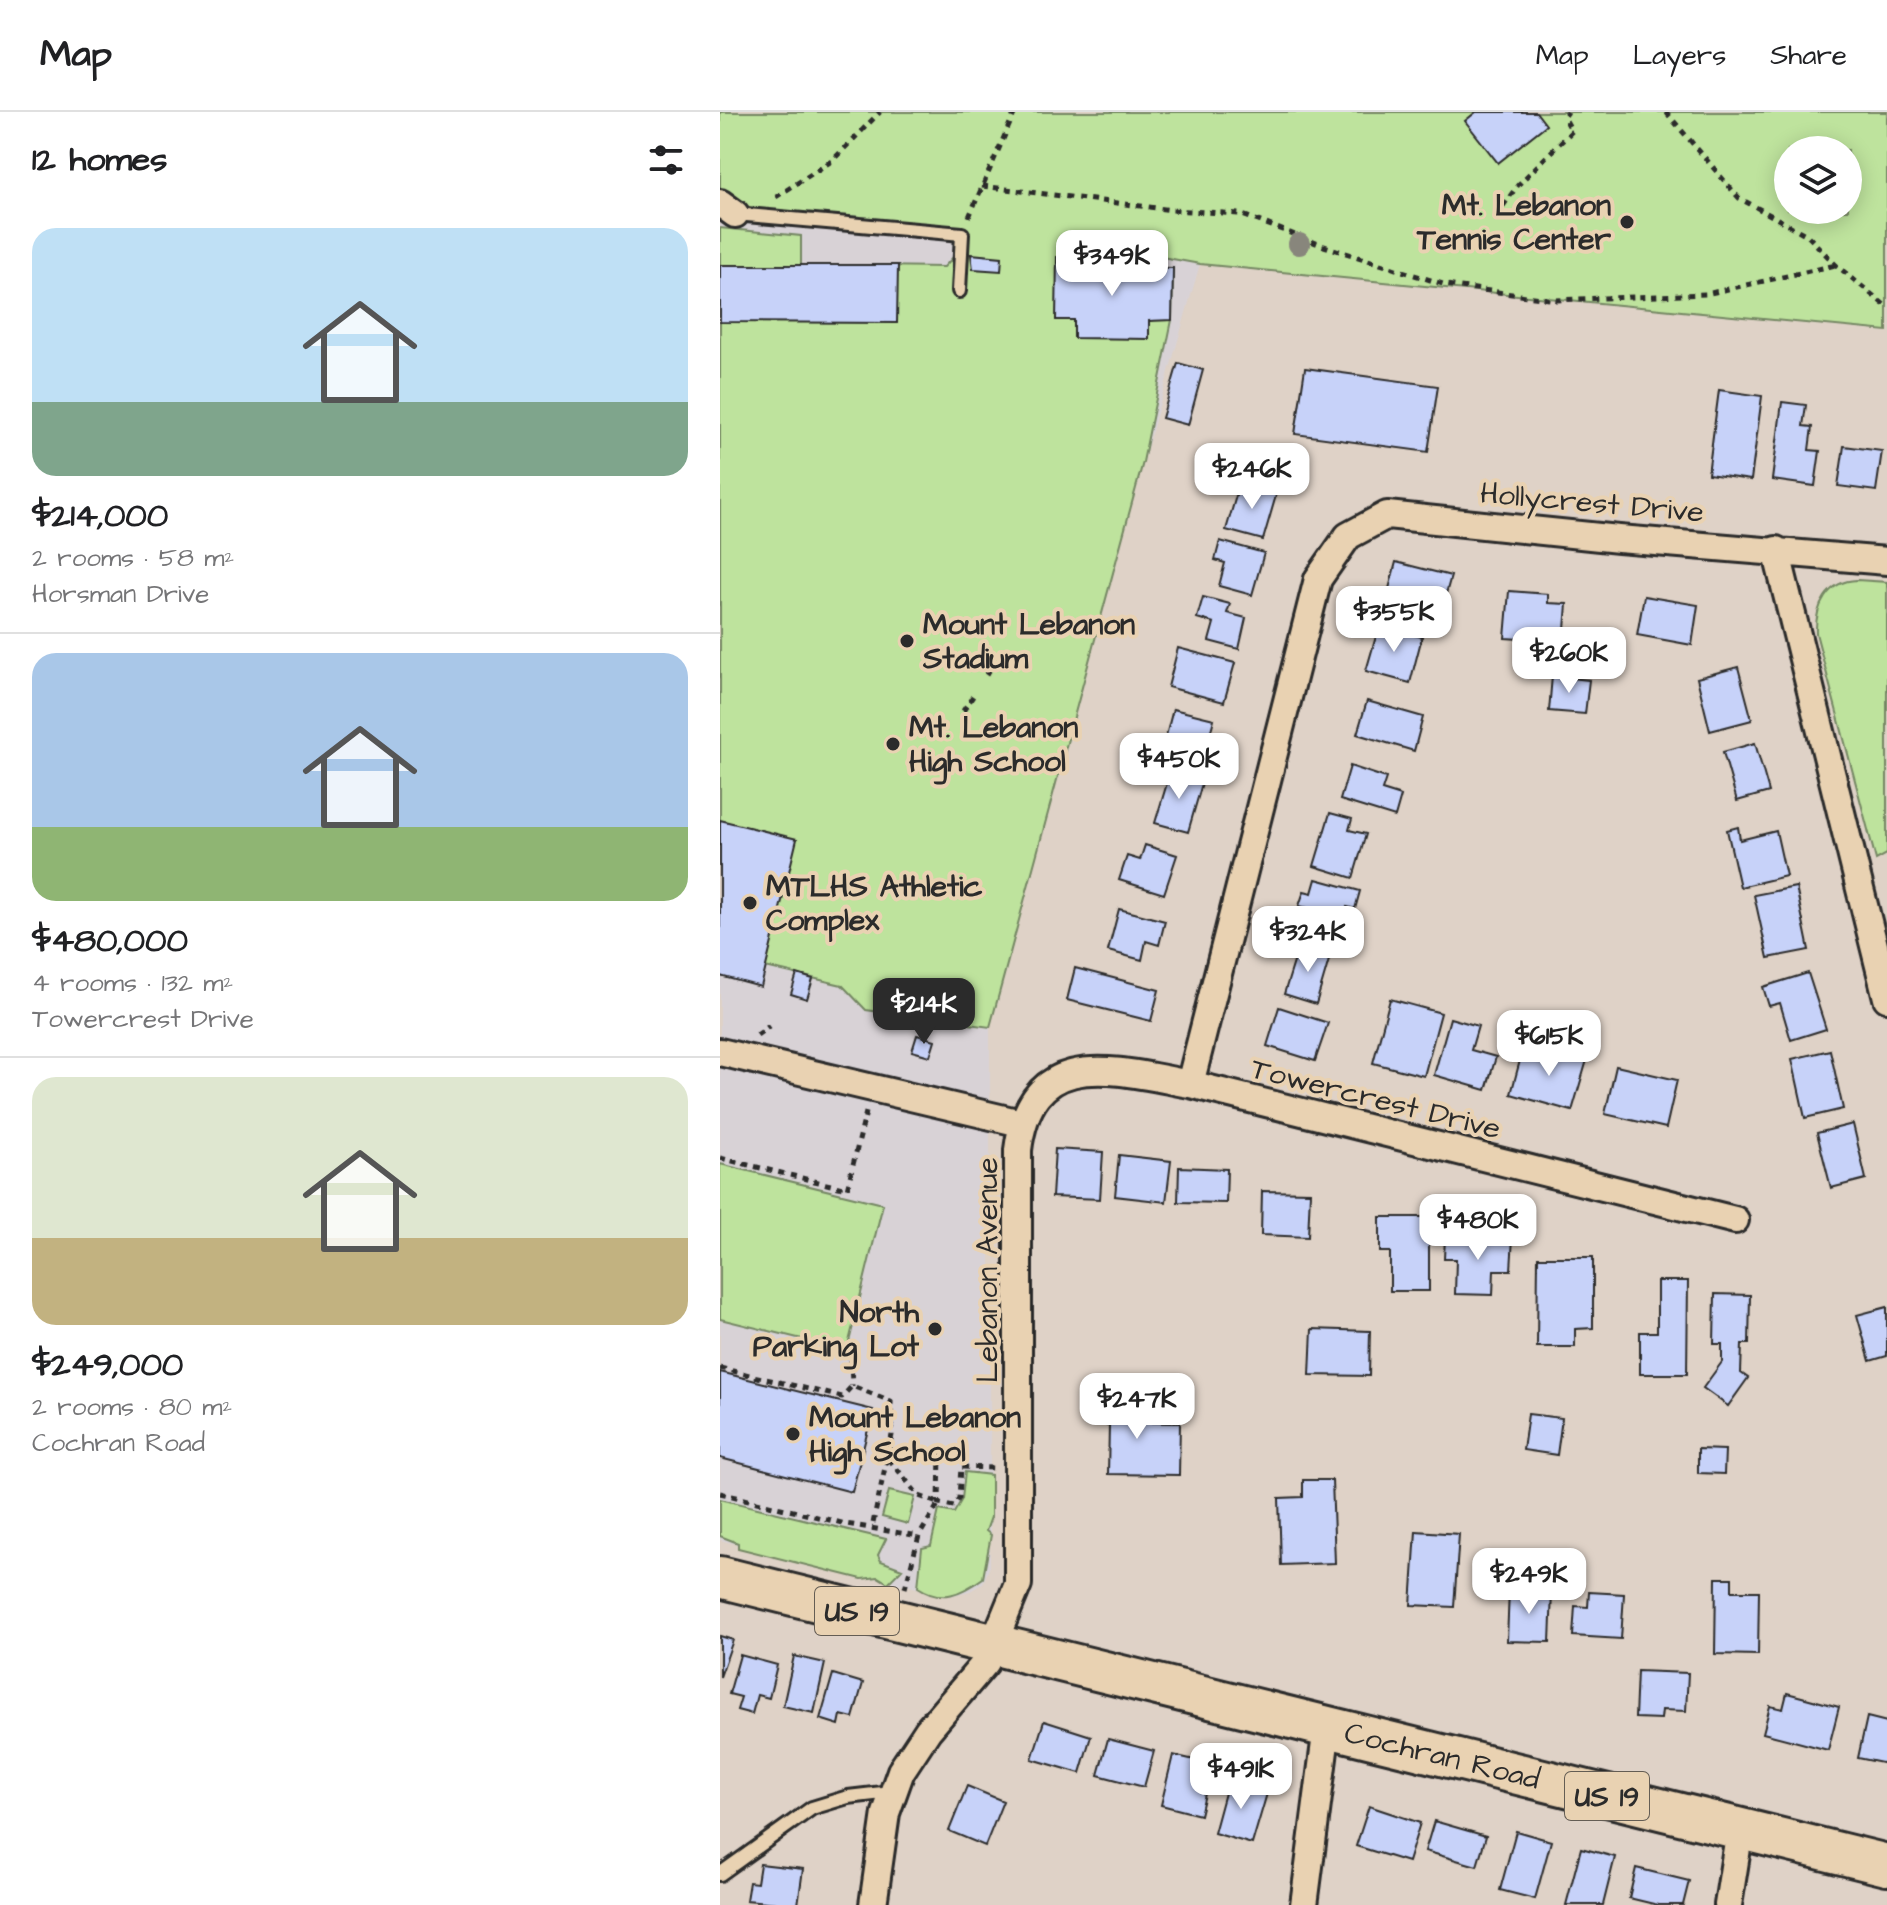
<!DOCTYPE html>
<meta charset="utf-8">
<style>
body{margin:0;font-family:"Architects Daughter",sans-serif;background:#f2f2f2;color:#202124;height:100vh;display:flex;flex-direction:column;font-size:30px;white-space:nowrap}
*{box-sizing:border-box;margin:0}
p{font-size:26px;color:#757577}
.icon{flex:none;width:44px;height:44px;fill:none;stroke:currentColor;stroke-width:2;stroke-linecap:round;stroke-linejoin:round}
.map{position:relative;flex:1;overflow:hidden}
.panel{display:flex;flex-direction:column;background:#fff;width:720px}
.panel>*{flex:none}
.controls{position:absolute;left:1054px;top:24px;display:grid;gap:16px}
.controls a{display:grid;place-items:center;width:88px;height:88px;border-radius:50%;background:#fff;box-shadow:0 4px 20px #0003;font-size:40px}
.price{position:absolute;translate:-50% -68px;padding:0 18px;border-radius:16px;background:#fff;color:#222;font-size:26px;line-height:52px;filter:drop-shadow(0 2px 4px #0008)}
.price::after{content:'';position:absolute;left:50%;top:48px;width:24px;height:18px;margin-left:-12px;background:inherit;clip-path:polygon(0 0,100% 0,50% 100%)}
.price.current{background:#2b2b2b;color:#fff}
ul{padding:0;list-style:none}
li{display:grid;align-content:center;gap:16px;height:424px;padding:0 32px}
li+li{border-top:2px solid #e0e0e0}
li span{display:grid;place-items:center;height:248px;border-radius:24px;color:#555}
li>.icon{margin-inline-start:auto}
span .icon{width:144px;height:144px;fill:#fffc;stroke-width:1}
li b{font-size:34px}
h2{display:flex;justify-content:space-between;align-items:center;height:96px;padding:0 32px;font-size:34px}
header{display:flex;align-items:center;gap:48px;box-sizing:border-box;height:112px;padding:0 40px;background:#fff;border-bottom:2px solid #e0e0e0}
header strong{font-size:38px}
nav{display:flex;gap:44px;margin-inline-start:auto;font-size:28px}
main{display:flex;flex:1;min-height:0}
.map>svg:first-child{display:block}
.built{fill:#d8d2d6}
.green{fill:#bee39d;stroke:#748764;stroke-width:2;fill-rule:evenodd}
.building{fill:#c7d2f9;stroke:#2b2b2b;stroke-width:2}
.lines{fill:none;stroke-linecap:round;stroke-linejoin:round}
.service-casing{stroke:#2b2b2b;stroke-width:18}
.minor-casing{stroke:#2b2b2b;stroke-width:32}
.primary-casing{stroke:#2b2b2b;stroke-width:46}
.path{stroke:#2b2b2b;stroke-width:5;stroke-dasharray:6 6;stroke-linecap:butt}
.service{stroke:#e9d2b2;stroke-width:12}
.minor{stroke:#e9d2b2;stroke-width:26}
.primary{stroke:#e9d2b2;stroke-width:40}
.tree{fill:#88867b}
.poi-dot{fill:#2b2b2b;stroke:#e9d2b2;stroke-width:3}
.labels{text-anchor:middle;stroke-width:8;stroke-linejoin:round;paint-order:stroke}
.shield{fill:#e9d2b2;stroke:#645d54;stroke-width:2}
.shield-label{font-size:28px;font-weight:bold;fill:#2b2b2b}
.poi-label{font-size:30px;font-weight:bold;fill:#2b2b2b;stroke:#e9d2b2;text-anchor:start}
.street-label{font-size:30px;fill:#2b2b2b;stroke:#e9d2b2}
</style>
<header>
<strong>Map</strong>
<nav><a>Map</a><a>Layers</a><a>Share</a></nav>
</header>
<main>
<section class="panel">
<h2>12 homes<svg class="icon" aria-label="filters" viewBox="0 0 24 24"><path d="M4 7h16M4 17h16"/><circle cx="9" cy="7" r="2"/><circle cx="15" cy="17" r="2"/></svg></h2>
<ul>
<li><span style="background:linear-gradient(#bfe0f5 70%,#7fa58c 0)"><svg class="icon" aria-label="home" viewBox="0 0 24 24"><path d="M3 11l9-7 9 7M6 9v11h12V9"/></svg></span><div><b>$214,000</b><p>2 rooms · 58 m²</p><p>Horsman Drive</p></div></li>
<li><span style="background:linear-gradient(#a9c7e8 70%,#8fb573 0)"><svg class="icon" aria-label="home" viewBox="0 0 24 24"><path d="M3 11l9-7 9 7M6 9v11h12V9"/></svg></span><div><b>$480,000</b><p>4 rooms · 132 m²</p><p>Towercrest Drive</p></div></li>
<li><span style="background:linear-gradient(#dfe7d0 65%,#c2b280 0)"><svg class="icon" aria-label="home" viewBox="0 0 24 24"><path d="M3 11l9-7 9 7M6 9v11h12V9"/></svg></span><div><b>$249,000</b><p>2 rooms · 80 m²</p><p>Cochran Road</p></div></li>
</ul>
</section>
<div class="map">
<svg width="1167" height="1793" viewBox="0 0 1167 1793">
<rect width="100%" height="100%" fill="#dfd2c7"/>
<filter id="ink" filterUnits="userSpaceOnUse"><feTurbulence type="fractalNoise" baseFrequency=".0125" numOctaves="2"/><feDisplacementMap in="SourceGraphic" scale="16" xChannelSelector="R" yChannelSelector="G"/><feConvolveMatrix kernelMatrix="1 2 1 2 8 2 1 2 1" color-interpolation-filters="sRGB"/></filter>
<g filter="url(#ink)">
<path class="built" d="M0,105L371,132L480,152L423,350L270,915V1454L263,1471L250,1479L230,1484L0,1428Z"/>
<path class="green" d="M0,0H1167V219L480,152L376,133L426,156H453L452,208L423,350L270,915L146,898L122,873L45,855L0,708V116L81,124V153L224,155L247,130L0,105ZM1068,38H1128V98H1068Z
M1137,468L1167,470V742L1156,748L1096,521C1095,495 1107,469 1137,468Z
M0,1052L163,1092L127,1238L0,1207Z
M245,1360L271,1363V1405L266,1419L271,1423L263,1466C241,1482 222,1491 198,1475L202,1436L211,1434L219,1398L234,1401L242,1387Z
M169,1379L195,1385L188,1412L162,1405Z
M0,1387L166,1427L158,1443L161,1449L182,1457L168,1471L158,1465L142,1467L18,1436V1431L0,1424Z"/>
<path class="building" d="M756,0H816L826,13L778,51L745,9Z
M251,142L282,145L281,159L253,157Z
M337,145H389V155L453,156L452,208L429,209V227L354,226V208H336Z
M0,153H178L177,211L0,210Z
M458,251L483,258L468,313L442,306Z
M585,256L718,274L708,340L575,322Z
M999,278L1042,284L1031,368L988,362Z
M1062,290L1086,293L1083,314L1092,315L1089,338L1100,339L1095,374L1052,368Z
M1124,334L1162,339L1156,379L1118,374Z
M520,370L557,380L543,428L506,418Z
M500,429L544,441L532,483L499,474L505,451L495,448Z
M676,450L731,464L718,510L664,496Z
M789,479L828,482V491L847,492L844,530L785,526Z
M924,484L978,493L972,533L917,523Z
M483,485L510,492L507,501L526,506L519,537L489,529L494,511L477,506Z
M659,514L702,525L690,571L646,559Z
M458,536L515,551L504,590L448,575Z
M1018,555L1032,608L990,619L977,566Z
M832,564L869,568L865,602L829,599Z
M647,589L703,605L694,639L637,622Z
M453,597L494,607L482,653L441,643Z
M1035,631L1049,680L1017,689L1003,640Z
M630,654L666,666L662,678L681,684L675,705L620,688Z
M451,658L483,668L468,720L435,711Z
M610,701L632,707L629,718L646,722L633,766L594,754Z
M0,708L77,727L41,875L0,864Z
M1018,715L1020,728L1056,719L1066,764L1020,775L1007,718Z
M425,733L457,743L444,782L399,768L407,744L420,748Z
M596,767L640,779L635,797L627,795L620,821L584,810L588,796L579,794L584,779L592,781Z
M1076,775L1089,838L1048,846L1034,783Z
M399,797L445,809L439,833L426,829L422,848L388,839Z
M580,831L611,841L596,892L564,882Z
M355,856L439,878L431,909L347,888Z
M1088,861L1106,917L1071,928L1060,891L1049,894L1043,875Z
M77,862L93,867L87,887L71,882Z
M670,887L721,901L704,964L653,951Z
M559,895L608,911L595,949L547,934Z
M730,906L758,914L751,938L776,945L766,978L714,963Z
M197,923L215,928L210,944L192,939Z
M803,937L830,944L832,938L867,948L852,999L791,982Z
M1110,938L1123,997L1085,1006L1072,947Z
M896,954L957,968L946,1016L885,1002Z
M1133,1012L1146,1067L1111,1076L1097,1021Z
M335,1037L383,1040L380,1087L332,1085Z
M399,1043L451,1049L446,1090L395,1084Z
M459,1055L507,1057L506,1091L458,1090Z
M542,1079L590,1080L588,1125L541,1123Z
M660,1105H709V1179H670V1140H660Z
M725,1124L793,1125L791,1158H774L773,1183L735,1182L736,1147H724Z
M818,1145H873V1216L855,1217V1235H817Z
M937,1169H968L967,1262H920V1220H937Z
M995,1182L1030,1183L1029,1232H1022L1021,1261L1028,1266L1008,1294L983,1276L1002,1250V1232H994Z
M1167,1195V1244L1150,1249L1137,1203Z
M592,1217L650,1219L649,1264L590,1263Z
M0,1260L153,1298L132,1380L0,1346Z
M373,1277L396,1278L395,1310L460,1311L459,1363L388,1362L389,1313H372Z
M808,1302L842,1306L837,1343L803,1338Z
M978,1337L1005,1338L1004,1362L978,1361Z
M583,1368H612L615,1451L561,1453L559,1386L583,1385Z
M696,1419L739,1422L734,1495L691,1493Z
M996,1466H1012V1479H1039L1038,1543L995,1542Z
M789,1478L832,1480L830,1530L787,1529Z
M869,1480L904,1482L901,1527L853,1524L855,1494L868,1495Z
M0,1524L13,1528L0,1565Z
M20,1543L57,1553L49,1586L37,1583L32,1602L17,1598L21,1585L9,1582Z
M74,1544L105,1551L94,1601L63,1594Z
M917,1559L968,1561L966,1599L942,1598L941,1607L915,1606Z
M113,1562L143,1571L133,1606L121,1603L119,1613L100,1607Z
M1067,1581L1119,1595L1108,1638L1043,1621L1050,1594L1063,1597Z
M1147,1605L1167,1610V1652L1138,1646Z
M324,1609L371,1624L360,1661L312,1647Z
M388,1627L434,1639L424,1675L378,1663Z
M453,1643L492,1652L480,1703L441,1693Z
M509,1666L548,1678L532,1732L494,1721Z
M247,1674L283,1689L265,1734L229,1719Z
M649,1694L700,1711L688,1750L636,1734Z
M714,1709L766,1724L757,1754L705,1739Z
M796,1719L831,1729L815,1787L780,1778Z
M861,1736L895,1745L883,1793H846Z
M40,1752L83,1757L78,1793L26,1788L29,1770L37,1771Z
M916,1756L969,1769L963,1793H938L909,1786Z"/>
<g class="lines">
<g class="service-casing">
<path id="service" d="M15,102L242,122L239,179
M0,1762L92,1696L128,1685L171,1680"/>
</g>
<g class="minor-casing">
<path id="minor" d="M0,91L15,102
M1056,438L1167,886
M0,940L301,1011
M470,972L598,467L628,424L667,403L899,427L1167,449
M153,1793L166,1701L181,1659L208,1618L266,1550L298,1472V1038C311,932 394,958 470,972L1015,1108
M584,1793L607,1615
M1008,1793L1020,1717"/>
</g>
<g class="primary-casing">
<g id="primary">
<path id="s1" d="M0,1465L1167,1753"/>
</g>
</g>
<path class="path" d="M946,0L1019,86L1087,123L1116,153L1167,195
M262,74L452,98L520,102L604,134L726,173L836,188L986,182L1116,153
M56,85L113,48L160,0
M783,94L798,73L852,19L844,5L848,0
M249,105L295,0
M266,563L277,548
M243,599L253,584
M37,923L49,914
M0,1046L127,1077L146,1000
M100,1235L131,1245L132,1274
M0,1256L122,1285L132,1274L171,1289L172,1323L152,1416
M220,1340L219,1391L234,1394L239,1386L241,1355L273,1356
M169,1347L199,1384L219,1391L199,1424L185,1476
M0,1381L126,1412L199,1424"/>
<use href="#service" class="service"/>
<use href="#minor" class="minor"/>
<use href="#primary" class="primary"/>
</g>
<circle class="tree" cx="579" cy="132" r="11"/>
</g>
<g class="poi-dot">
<circle cx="907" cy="110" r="8"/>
<circle cx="187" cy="529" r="8"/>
<circle cx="173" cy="632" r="8"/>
<circle cx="30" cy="791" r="8"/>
<circle cx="215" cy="1217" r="8"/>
<circle cx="73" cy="1322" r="8"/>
</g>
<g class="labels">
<g class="shield">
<rect x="95" y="1475" width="84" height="48" rx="6"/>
<rect x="845" y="1660" width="84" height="48" rx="6"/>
</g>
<g class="shield-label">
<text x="137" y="1509">US 19</text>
<text x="887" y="1694">US 19</text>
</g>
<g class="poi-label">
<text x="891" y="103" text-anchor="end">Mt. Lebanon<tspan x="891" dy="34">Tennis Center</tspan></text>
<text x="203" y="522">Mount Lebanon<tspan x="203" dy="34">Stadium</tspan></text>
<text x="189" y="625">Mt. Lebanon<tspan x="189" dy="34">High School</tspan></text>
<text x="46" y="784">MTLHS Athletic<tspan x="46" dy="34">Complex</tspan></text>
<text x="199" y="1210" text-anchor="end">North<tspan x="199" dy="34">Parking Lot</tspan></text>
<text x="89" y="1315">Mount Lebanon<tspan x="89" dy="34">High School</tspan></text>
</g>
<g class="street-label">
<text transform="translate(872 390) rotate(5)" y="10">Hollycrest Drive</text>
<text transform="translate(656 986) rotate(14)" y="10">Towercrest Drive</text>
<text transform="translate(267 1158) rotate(-90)" y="10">Lebanon Avenue</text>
<text dy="10" stroke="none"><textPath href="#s1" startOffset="744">Cochran Road</textPath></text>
</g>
</g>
</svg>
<div class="controls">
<a><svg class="icon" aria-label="layers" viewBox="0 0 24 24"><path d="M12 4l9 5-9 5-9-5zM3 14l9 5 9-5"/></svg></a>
</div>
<b class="price" style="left:392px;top:186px">$349K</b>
<b class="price" style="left:532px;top:399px">$246K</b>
<b class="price" style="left:674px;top:542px">$355K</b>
<b class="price" style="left:849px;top:583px">$260K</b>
<b class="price" style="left:459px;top:689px">$450K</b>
<b class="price" style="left:588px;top:862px">$324K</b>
<b class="price current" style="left:204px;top:934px">$214K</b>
<b class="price" style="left:829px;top:966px">$615K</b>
<b class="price" style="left:758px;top:1150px">$480K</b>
<b class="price" style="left:417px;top:1329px">$247K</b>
<b class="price" style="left:809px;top:1504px">$249K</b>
<b class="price" style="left:521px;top:1699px">$491K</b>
</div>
</main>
